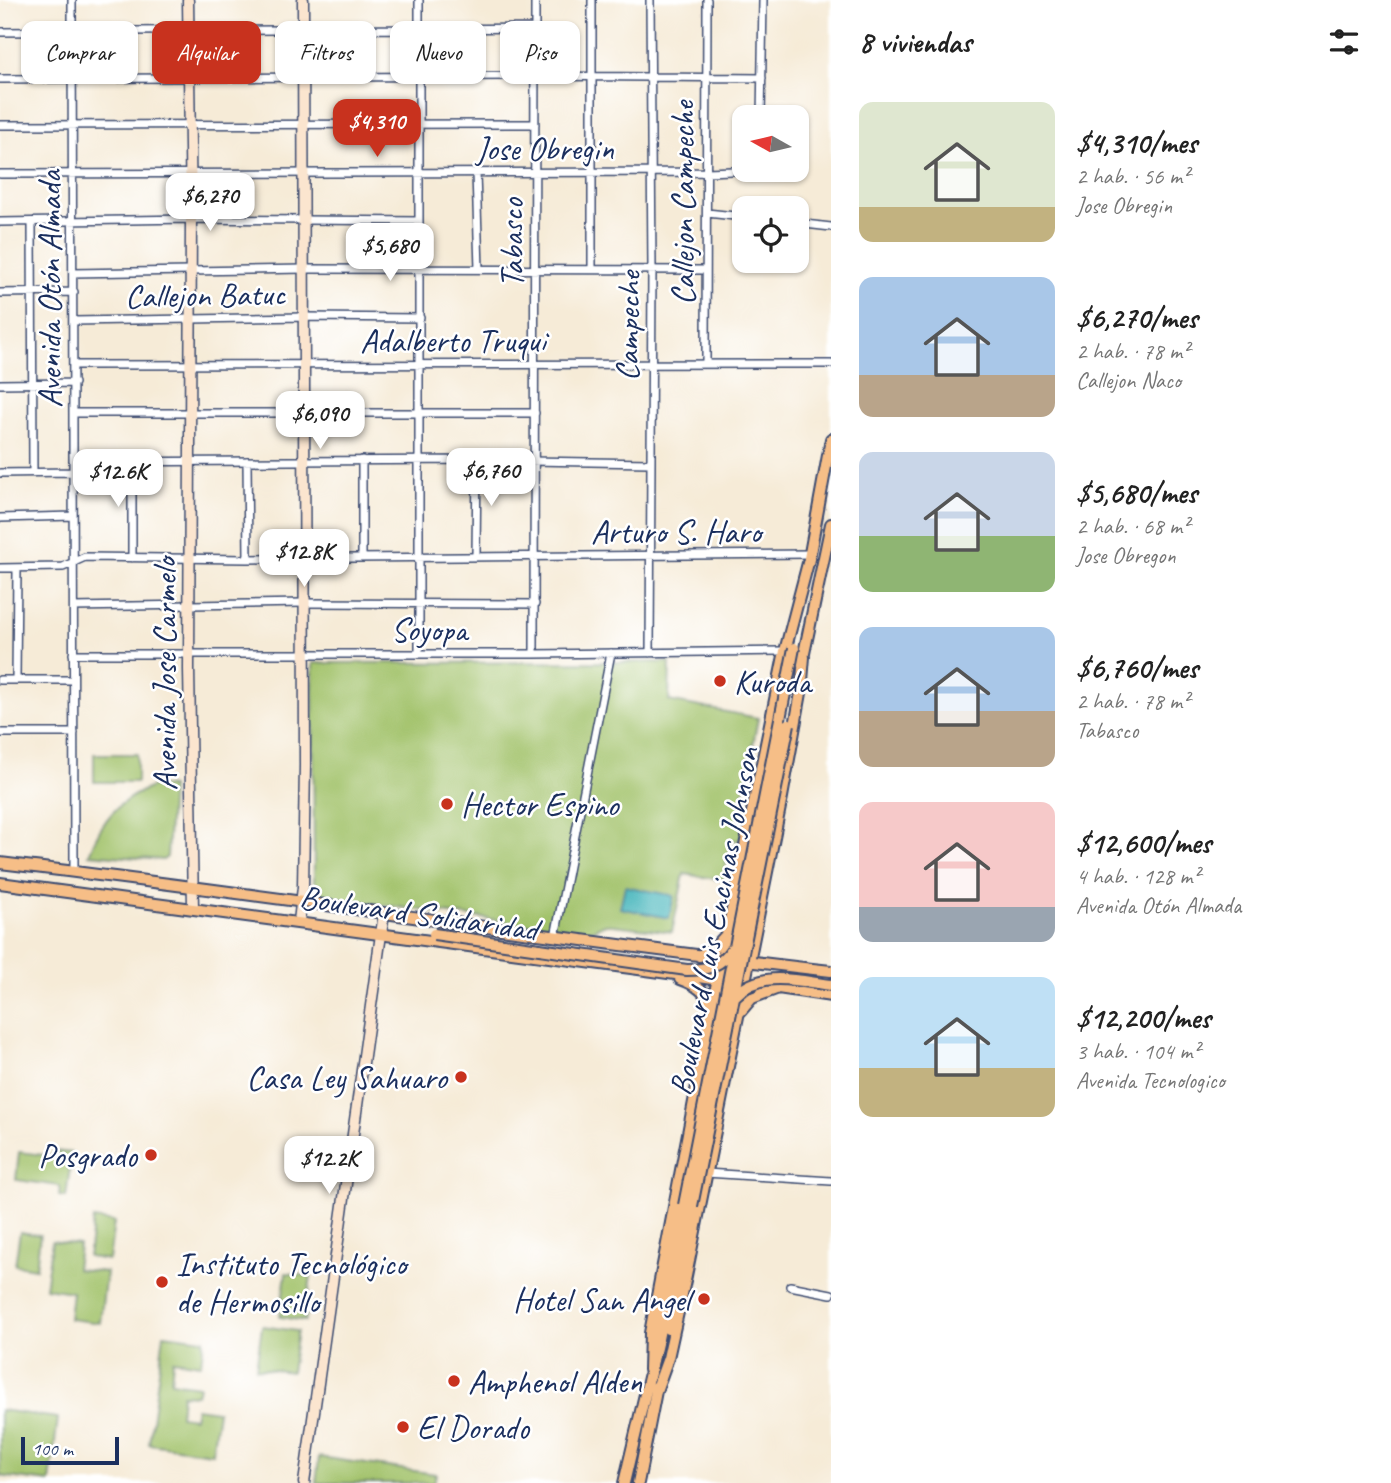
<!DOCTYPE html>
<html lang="es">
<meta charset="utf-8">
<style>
body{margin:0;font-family:Caveat,sans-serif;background:#f6f6f6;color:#222;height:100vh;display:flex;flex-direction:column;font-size:26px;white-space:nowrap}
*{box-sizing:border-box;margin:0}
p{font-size:23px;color:#767676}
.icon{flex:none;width:38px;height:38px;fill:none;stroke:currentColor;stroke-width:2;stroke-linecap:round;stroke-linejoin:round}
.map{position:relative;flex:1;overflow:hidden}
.sheet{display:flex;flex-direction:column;background:#fff;width:560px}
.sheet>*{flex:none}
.guide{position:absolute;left:21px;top:21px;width:665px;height:63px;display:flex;gap:14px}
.needle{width:46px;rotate:278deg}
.controls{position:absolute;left:732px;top:105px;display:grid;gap:14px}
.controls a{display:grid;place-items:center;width:77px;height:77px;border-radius:14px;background:#fff;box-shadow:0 2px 5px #0004;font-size:35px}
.scale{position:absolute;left:21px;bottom:18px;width:98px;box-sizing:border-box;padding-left:7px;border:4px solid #1b2f5e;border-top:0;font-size:19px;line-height:24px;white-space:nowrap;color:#1b2f5e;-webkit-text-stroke:5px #fff;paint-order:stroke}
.price{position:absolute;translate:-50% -60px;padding:0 16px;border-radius:14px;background:#fff;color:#222;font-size:23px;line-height:46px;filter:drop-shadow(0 2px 4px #0008)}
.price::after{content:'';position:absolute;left:50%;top:42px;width:21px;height:16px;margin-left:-10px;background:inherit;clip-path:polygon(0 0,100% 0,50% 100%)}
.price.current{background:#c8321e;color:#fff}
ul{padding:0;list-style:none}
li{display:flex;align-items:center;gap:21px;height:175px;padding:0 28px}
li span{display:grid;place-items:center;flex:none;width:196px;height:140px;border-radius:14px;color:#555}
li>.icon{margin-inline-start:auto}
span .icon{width:84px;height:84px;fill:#fffc;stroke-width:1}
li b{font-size:30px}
h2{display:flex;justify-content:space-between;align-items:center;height:84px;padding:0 28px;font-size:30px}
.tag{padding:0 24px;border-radius:14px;background:#fff;box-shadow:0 2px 5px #0004;font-size:24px;line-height:63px}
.tag.current{background:#c8321e;color:#fff}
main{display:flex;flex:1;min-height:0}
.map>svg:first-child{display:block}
.green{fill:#a2c26a;stroke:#5e7864;stroke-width:2}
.water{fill:#45b5bb;stroke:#30728c;stroke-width:2}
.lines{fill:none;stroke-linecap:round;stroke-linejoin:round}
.street-casing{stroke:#3c4b70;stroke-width:10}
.secondary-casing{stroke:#3c4b70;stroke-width:13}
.primary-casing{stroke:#3c4b70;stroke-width:14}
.street{stroke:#fff;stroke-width:7}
.secondary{stroke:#fbe5cf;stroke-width:10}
.primary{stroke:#f6be87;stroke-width:10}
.primary-bridge-casing{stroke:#3c4b70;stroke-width:14;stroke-linecap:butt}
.primary-bridge{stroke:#f6be87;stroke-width:10}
.poi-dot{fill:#c8321e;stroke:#fff;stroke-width:2.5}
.labels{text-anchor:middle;stroke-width:5;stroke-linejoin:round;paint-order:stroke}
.street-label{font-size:33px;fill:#1b2f5e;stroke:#fff}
.poi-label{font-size:33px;fill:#1b2f5e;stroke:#fff;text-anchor:start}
</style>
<main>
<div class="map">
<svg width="831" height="1483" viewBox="0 0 831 1483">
<rect width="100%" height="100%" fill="#fff"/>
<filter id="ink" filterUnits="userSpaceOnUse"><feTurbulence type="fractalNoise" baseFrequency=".0143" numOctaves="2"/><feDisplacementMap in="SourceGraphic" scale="14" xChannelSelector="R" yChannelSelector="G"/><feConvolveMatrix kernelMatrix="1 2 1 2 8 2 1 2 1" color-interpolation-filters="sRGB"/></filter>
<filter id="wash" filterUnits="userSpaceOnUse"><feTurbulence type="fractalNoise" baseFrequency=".00686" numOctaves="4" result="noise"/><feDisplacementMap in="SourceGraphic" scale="28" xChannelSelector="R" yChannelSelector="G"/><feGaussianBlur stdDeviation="1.57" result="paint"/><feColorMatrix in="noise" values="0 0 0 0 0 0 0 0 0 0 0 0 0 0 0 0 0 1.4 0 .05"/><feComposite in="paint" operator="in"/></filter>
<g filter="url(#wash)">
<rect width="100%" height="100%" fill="#f6ebd7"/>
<path class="green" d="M670,662L669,701L758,718L739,819L743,827L740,841L731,840L723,880L684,874L672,932L605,924L588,932L314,896L313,663Z
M94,754H137V782H94Z
M154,786L171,787L167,857L163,860L89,854C102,819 119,799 154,786Z
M53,1151L72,1153L66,1197L59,1196L60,1186L16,1180L19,1152L52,1156Z
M93,1219L114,1222L109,1260L88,1257Z
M20,1232L40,1235L36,1268L15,1265Z
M52,1241L79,1245L76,1269L106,1272L100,1323L69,1319L72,1292L45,1288Z
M286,1273L311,1276L305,1321L280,1317Z
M262,1326L297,1331L291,1372L256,1368Z
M164,1334L204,1339L201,1364L173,1360L171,1382L199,1386L197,1395L182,1394L180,1416L194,1418L196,1408L218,1411L212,1453L149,1444Z
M0,1410L58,1418L50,1482L0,1476Z
M319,1457L436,1474L434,1483H316Z"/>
<path class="water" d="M625,886L674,896L669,918L620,908Z"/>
</g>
<g filter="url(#ink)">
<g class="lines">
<g class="street-casing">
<path id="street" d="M72,0L74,871
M592,0V268
M650,0L652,269L650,653
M0,32L535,28
M0,79L535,76L762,78
M761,117L763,0
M0,125L535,124
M476,173L479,269
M0,174L707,172L757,170
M707,213L744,217
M0,222L191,219L419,221
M32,222L33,473
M796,223L831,227
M73,273L305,269L706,270
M0,293L74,292
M74,321L304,317L420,318
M706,364L707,0
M75,365L831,364
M0,384L74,383
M74,413H535
M247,461L248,559
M73,462L477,460L650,463
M0,473L73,472
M0,518L73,516
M476,556L477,460
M362,557V460
M132,558V461
M0,568L63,567L85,557L248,559L810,554
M74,607L304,603L535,604
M419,653V0
M73,654H534L785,651
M534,654L535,0
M0,680H73
M16,680L17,568
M0,733H74
M555,937L611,653
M706,1173L831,1181
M790,1286L831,1294"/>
</g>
<g class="secondary-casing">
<path id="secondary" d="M188,0L191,219L189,669L193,908
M299,921L303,887L305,765L303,0
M304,1483L384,913"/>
</g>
<g class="primary-casing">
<path id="primary" d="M808,564L831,439
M802,663L831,524
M0,863C278,895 553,940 831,971
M0,883L735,982
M699,956L714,948L726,935
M751,984L831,996
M712,1007L785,651L809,559
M740,1012L752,998L776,989
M668,1329L692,1206
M649,1370L650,1333L712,1007C707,991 694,984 680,979
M656,1391L668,1358L686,1276L782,797L801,693L804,657
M624,1483L658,1339L684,1205
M638,1483L657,1386"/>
</g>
<use href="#street" class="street"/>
<use href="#secondary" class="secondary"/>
<use href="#primary" class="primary"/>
<g class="primary-bridge-casing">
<path id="primary-bridge" d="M434,934L687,970C707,970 721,966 732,949
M735,996C761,969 798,981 831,985
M684,1205L794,648
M692,1206L789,724"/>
</g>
<use href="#primary-bridge" class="primary-bridge"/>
</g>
</g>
<g class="poi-dot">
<circle cx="720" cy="681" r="7"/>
<circle cx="447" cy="804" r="7"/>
<circle cx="461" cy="1077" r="7"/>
<circle cx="151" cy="1155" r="7"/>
<circle cx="162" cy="1282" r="7"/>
<circle cx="704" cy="1299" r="7"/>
<circle cx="454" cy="1381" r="7"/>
<circle cx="403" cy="1427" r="7"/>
</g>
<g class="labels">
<g class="street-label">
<text x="545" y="160">Jose Obregin</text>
<text transform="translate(682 203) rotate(-90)" y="12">Callejon Campeche</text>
<text transform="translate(511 243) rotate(-90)" y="12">Tabasco</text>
<text transform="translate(49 289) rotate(-90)" y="12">Avenida Otón Almada</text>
<text transform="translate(205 294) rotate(-1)" y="12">Callejon Batuc</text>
<text transform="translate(627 326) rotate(-89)" y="12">Campeche</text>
<text x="453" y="352">Adalberto Truqui</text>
<text x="676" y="543">Arturo S. Haro</text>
<text x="429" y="641">Soyopa</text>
<text transform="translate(164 674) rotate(-90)" y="12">Avenida Jose Carmelo</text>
<text transform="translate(419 912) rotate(8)" y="12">Boulevard Solidaridad</text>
<text transform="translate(713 921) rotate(-79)" y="12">Boulevard Luis Encinas Johnson</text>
</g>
<g class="poi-label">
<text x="734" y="693">Kuroda</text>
<text x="461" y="816">Hector Espino</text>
<text x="447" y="1089" text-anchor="end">Casa Ley Sahuaro</text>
<text x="137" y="1167" text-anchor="end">Posgrado</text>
<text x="176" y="1275">Instituto Tecnológico<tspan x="176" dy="38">de Hermosillo</tspan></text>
<text x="690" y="1311" text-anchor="end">Hotel San Angel</text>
<text x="468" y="1393">Amphenol Alden</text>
<text x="417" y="1439">El Dorado</text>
</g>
</g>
</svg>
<div class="controls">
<a><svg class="needle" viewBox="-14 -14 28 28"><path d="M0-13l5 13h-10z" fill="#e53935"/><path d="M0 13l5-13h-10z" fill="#767676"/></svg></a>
<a><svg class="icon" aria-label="locate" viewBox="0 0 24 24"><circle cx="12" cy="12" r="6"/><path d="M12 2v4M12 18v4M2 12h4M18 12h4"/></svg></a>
</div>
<div class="scale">100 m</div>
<b class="price current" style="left:377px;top:159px">$4,310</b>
<b class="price" style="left:210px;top:233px">$6,270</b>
<b class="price" style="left:390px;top:283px">$5,680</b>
<b class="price" style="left:320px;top:451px">$6,090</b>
<b class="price" style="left:491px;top:508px">$6,760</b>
<b class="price" style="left:118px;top:509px">$12.6K</b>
<b class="price" style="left:304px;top:589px">$12.8K</b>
<b class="price" style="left:329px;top:1196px">$12.2K</b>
<div class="guide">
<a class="tag">Comprar</a>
<a class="tag current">Alquilar</a>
<a class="tag">Filtros</a>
<a class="tag">Nuevo</a>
<a class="tag">Piso</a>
</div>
</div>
<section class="sheet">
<h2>8 viviendas<svg class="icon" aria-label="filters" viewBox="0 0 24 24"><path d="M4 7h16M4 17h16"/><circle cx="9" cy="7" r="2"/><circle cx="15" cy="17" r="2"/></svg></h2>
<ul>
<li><span style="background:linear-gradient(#dfe7d0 75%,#c2b280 0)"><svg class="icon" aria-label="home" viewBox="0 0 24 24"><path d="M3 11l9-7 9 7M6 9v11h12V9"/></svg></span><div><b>$4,310/mes</b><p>2 hab. · 56 m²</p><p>Jose Obregin</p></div></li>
<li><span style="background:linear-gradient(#a9c7e8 70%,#b9a48a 0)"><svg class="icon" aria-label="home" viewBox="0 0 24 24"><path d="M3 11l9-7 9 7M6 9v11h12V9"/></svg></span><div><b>$6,270/mes</b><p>2 hab. · 78 m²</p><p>Callejon Naco</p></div></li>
<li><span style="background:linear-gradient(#c9d6e8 60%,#8fb573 0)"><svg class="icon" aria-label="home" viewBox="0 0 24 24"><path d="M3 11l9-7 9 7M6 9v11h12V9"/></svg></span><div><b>$5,680/mes</b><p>2 hab. · 68 m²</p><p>Jose Obregon</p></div></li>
<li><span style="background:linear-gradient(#a9c7e8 60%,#b9a48a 0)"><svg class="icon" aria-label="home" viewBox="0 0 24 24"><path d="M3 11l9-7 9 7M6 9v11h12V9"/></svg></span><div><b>$6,760/mes</b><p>2 hab. · 78 m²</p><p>Tabasco</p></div></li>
<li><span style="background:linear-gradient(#f6c9c9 75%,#9aa5b1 0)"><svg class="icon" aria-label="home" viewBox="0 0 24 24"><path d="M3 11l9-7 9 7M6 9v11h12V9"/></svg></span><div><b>$12,600/mes</b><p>4 hab. · 128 m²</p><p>Avenida Otón Almada</p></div></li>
<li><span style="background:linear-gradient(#bfe0f5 65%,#c2b280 0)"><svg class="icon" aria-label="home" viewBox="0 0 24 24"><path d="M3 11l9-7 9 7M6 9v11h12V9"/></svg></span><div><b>$12,200/mes</b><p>3 hab. · 104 m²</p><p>Avenida Tecnologico</p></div></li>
</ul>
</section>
</main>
